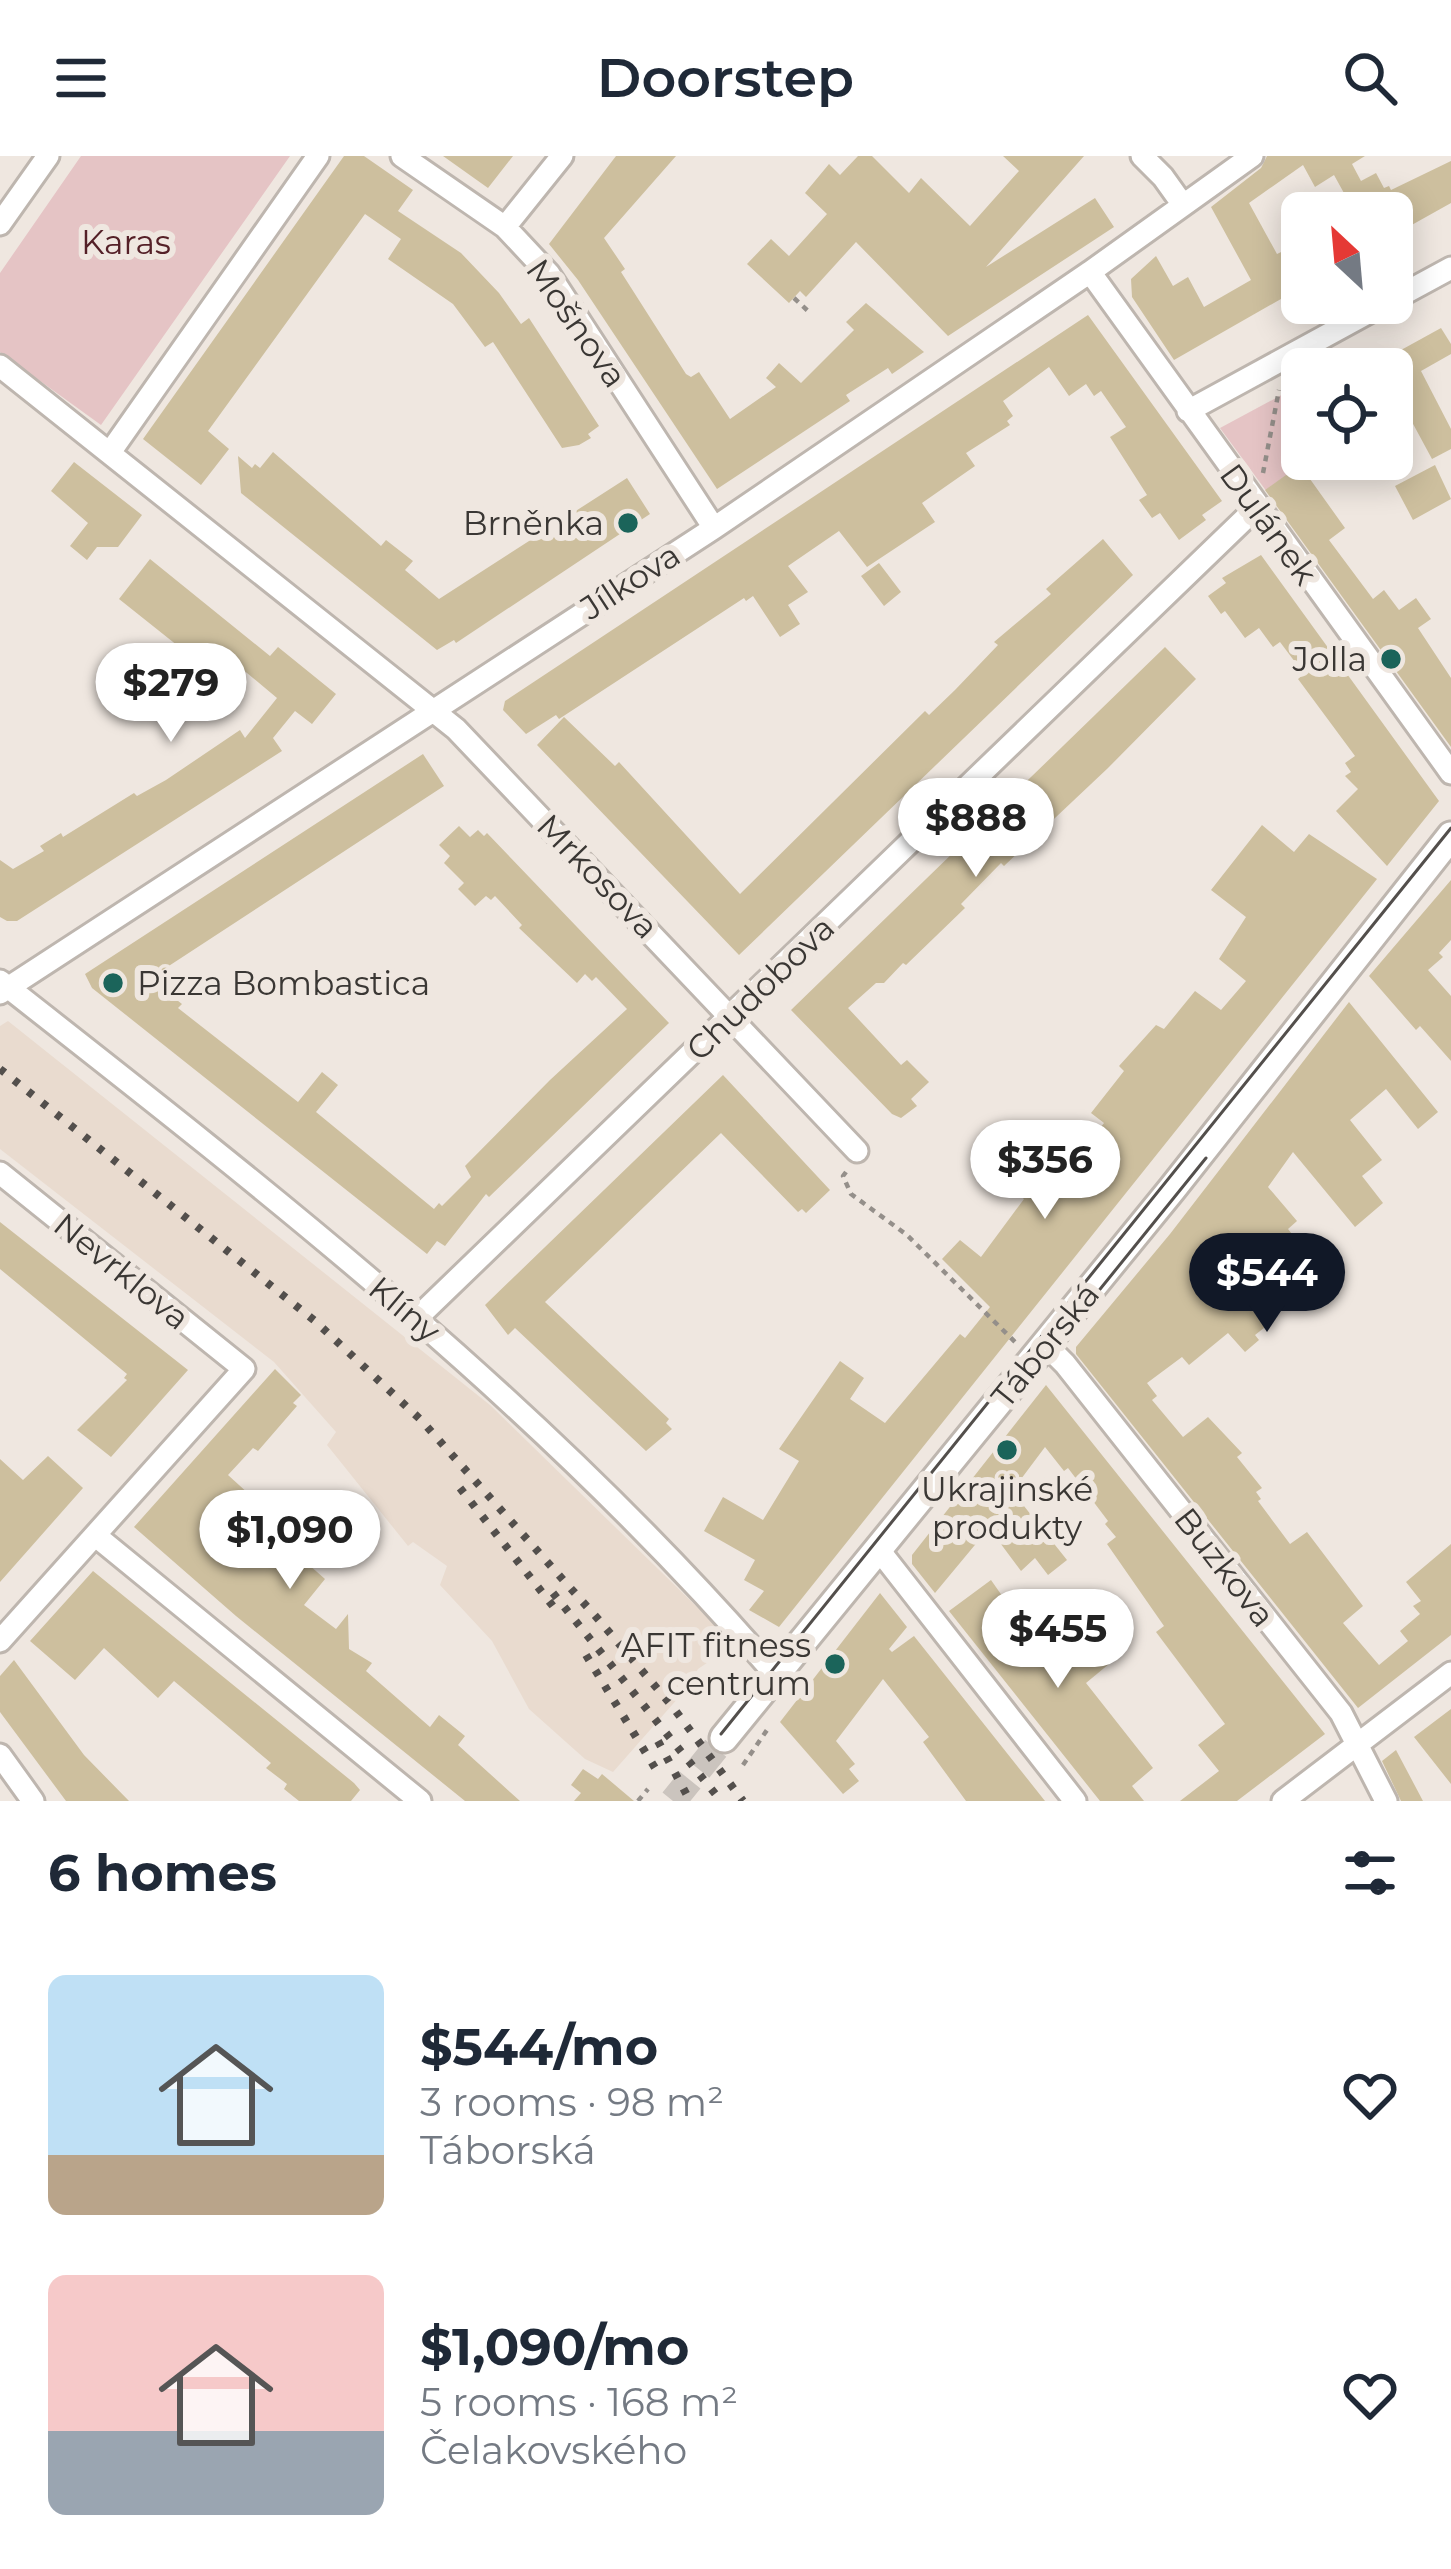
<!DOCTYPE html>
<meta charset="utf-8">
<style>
body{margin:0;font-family:Montserrat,sans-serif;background:#f2f2f3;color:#1f2937;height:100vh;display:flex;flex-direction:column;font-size:45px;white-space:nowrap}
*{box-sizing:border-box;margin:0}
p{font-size:39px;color:#747a83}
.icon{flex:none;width:66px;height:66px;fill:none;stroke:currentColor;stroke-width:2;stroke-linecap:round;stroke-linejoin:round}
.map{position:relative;height:1645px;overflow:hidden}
.details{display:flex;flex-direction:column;background:#fff;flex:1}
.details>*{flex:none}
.needle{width:78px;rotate:334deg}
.tools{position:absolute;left:1281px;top:36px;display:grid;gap:24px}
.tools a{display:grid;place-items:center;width:132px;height:132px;border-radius:18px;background:#fff;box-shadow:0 6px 30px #0003;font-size:60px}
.price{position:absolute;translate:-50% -102px;padding:0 27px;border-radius:42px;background:#fff;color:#222;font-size:39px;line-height:78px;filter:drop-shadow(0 3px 6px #0008)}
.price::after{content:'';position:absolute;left:50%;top:72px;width:36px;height:27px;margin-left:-18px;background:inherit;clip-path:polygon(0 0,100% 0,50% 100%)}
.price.selected{background:#111827;color:#fff}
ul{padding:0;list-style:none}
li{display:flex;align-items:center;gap:36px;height:300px;padding:0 48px}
li span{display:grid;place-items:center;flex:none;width:336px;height:240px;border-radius:18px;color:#555}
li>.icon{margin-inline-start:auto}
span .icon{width:144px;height:144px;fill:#fffc;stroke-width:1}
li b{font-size:51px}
h2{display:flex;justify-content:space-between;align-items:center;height:144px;padding:0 48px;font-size:51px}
header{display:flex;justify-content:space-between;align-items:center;height:156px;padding:0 48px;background:#fff;font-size:54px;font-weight:600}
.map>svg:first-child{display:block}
.built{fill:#e9dbcf}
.green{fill:#e5c4c5}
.building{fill:#cdbf9e}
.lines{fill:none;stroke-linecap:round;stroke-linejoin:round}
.tertiary-tunnel{stroke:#cbc4be;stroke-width:27;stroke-dasharray:27 14;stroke-linecap:butt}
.minor-casing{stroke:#beb6af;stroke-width:27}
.tertiary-casing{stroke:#beb6af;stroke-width:33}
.path{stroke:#948f8a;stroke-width:4.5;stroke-dasharray:6 6;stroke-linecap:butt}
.minor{stroke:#fff;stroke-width:21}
.tertiary{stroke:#fff;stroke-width:27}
.tram{stroke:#534f4c;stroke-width:3}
.rail{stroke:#534f4c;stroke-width:8;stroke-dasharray:6 12;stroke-linecap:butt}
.poi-dot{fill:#1b645a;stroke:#efe7e0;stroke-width:4.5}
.labels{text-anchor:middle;stroke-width:12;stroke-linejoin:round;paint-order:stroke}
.park-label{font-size:33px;fill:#542027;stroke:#efe7e0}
.street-label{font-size:33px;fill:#3a3734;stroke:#efe7e0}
.poi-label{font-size:33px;fill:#3a3734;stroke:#efe7e0;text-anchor:end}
</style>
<header><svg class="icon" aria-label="menu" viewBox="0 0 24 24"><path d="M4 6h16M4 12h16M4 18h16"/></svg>Doorstep<svg class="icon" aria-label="search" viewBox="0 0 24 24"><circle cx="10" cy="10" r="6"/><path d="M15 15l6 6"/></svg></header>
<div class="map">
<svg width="1451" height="1645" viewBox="0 0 1451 1645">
<rect width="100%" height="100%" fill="#efe7e0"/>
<path class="built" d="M8,865L490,1249L735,1488L698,1513L687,1532L613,1616L585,1603L529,1553L492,1485L440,1429L447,1410L413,1386L408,1390L327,1289L336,1276L274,1206L0,993V870Z"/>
<path class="green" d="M81,0H290L101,269L0,196V117Z
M1287,236L1302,264V303H1308L1267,336L1220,272Z"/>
<path class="building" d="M344,0H364L413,34L398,55L461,97L499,137L521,168L529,162L599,270L588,278L591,282L579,289L562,292L493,186L485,191L453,148L388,103L401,83L365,58L208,275L229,293L201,329L143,283Z
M443,0H513L488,32Z
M616,0H676L604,82L625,113L621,116L686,218L691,221L699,216L730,263L776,231L766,222L779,207L801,227L854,174L846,166L866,147L924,196L892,218L888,212L846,239L850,245L717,333L578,124L549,88Z
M858,0H872L909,37L921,22L970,70L1019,15L1003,0H1084L986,111L1095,42L1114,71L948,180L856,86L806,141L800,135L789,147L747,108L771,83L789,100L827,58L805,37L829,8L840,19Z
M1267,0H1365L1352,8L1361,25L1376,17L1384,32L1389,30L1391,34L1451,5V47L1392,80V57H1355L1334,19L1315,31L1303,9L1249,47L1277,98L1302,86V131L1174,204L1132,141L1131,123L1156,100L1173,130L1188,121L1204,151L1251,124L1211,51L1261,12Z
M1088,159L1222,345L1202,359L1206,364L1179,384L1160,357L1152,362L1139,344L1147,339L1110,281L1126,271L1101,235L1094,240L1086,228L1069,240L1049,211L1003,245L1013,260L1007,265L1010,269L966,297L975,310L922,347L935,366L867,411L839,375L788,410L808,436L788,449L800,468L780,481L753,440L746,445L744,442L559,563L556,559L526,578L503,554L505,545Z
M1441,172L1451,188V198L1421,215L1451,273V293L1432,303L1392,229V199Z
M273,296L381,390L386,384L413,405L405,414L439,443L627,322L650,358L456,487L454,484L437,494L241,337L238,300L252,312L255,308L260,312Z
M74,306L142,359L118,391H97L87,404L70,390L88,367L51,335Z
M1300,309L1345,372L1329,384L1373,443L1384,434L1399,454L1416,442L1431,463L1418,472L1451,522V591L1265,334Z
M1435,309L1451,343L1413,364L1395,330Z
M1103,383L1133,419L739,799L537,589L564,561L615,610L619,606L740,738L925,555L929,559L955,534L998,489L994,486L1051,438L1046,433Z
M1261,399L1439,645L1387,710L1336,655L1358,633L1345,620L1351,616L1345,607L1355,600L1298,523L1304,518L1280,486L1273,491L1259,472L1245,482L1225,455L1221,458L1208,440L1226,427L1222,422Z
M150,403L270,500L278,491L336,538L312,568L295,555L273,582L282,595L17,765H7L0,761V704L13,713L44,695L40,690L61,677L63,681L134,637L137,640L166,624L240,574L245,582L277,542L235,507L217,521L119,443Z
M879,407L901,436L884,450L861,420Z
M1165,491L1196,523L1108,612L1004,710L1001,707L961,748L965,752L906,809L903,807L884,827H876L848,852L901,909L907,904L929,926L911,943L917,950L901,962L892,958L791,854Z
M423,598L444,630L155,819L173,833L169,838L182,848L178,852L298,946L322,916L338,929L316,956L434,1053L439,1047L442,1050L471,1021L465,1010L550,924L627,853L596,821L592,825L585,818L577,827L519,772L522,769L495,740L491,744L486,740L475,750L458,733L464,727L444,707L450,700L439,689L459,670L470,681L478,674L484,680L487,677L669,867L489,1041L486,1038L445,1090L437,1085L427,1098L92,832L85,818Z
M1262,669L1294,696L1309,678L1377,723L779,1471L749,1454L764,1435L744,1424L755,1404L704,1375L723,1341L763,1364L799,1305L779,1293L840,1205L864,1222L850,1243L885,1267L960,1178L965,1182L990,1151L942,1103L960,1084L981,1101L1024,1043L977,1006L994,984L1022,1006L1019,1009L1060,1041L1092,1003L1084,998L1090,991L1087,989L1104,967L1091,957L1124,915L1119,910L1156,869L1164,873L1195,835L1221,854L1246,825L1219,803L1246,761L1211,734Z
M1451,724V784L1439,797L1443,801L1428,814L1451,840V905L1420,870L1416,874L1369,820Z
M1349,846L1438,956L1418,973L1386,933L1350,964L1382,1004L1362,1020L1383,1047L1355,1071L1293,996L1268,1031L1297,1065L1288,1073L1328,1124L1266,1164L1269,1168L1255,1179L1259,1184L1245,1196L1228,1177L1189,1209L1182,1201L1147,1227L1157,1240L1152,1244L1183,1281L1208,1261L1242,1297L1237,1301L1262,1332L1256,1336L1261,1343L1258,1345L1290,1388L1307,1376L1363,1450L1343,1467L1379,1509L1408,1485L1400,1475L1420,1458L1413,1450L1421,1445L1406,1426L1451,1388V1479L1358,1552L1076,1198V1191L1170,1078Z
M723,919L830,1034L806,1057L802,1053L798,1056L721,977L545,1146L669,1263L666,1267L672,1273L646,1295L515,1172L508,1179L485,1149Z
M0,1066L188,1214L111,1301L77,1274L127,1224L124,1222L127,1218L0,1113Z
M275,1213L301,1239L293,1247L297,1250L258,1295L253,1292L228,1319L250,1339L232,1353L252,1371L245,1380L286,1416L300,1401L325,1423L304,1449L336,1473L348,1458L349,1493L372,1507L366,1515L430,1571L439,1559L465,1580L458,1589L520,1645H465L236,1460L134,1371Z
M1046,1229L1325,1578L1237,1645H1180L1219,1615L1198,1589L1225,1568L1156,1476L1164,1470L1107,1388L1116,1381L1105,1368L1108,1365L1068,1312L1064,1315L1045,1291L1012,1335L1067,1404L1048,1419L1035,1402L1021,1415L989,1372L935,1437L912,1408V1399Z
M48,1300L83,1332L0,1426V1303L23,1324Z
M93,1415L354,1627L360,1634L351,1645H299L284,1633L287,1628L266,1612L271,1607L174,1525L158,1542L104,1492L75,1524L30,1485Z
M991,1424L1036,1488L1042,1483L1047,1490L1083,1462L1115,1503L1086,1527L1153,1612L1132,1630L1144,1645H1100L949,1455Z
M880,1437L907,1471L889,1493L892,1496L914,1480L1045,1645H966L923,1586L929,1581L883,1523L836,1585L855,1608L849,1613L859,1625L843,1638L780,1566Z
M14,1504L84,1599L129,1645H66L0,1556V1520Z
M1451,1553V1628L1414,1581Z
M1396,1594L1423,1645H1401L1382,1605Z
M583,1613L598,1623L602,1618L634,1645H574L581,1637L571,1629Z"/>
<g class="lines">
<path class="tertiary-tunnel" d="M673,1645L724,1582"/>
<g class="minor-casing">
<path id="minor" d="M402,0L505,71L549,118L714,372
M1142,0L1163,21L1183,49
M0,68L48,0
M505,71L562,0
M1090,116L1451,617
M1392,144L1451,112
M0,210L456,573L857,995
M1188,255L1386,147
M111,295L318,0
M0,825C273,1039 549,1255 776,1519
M0,837L714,372L1090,116L1252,0
M0,1017L244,1213L0,1485
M418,1161L1257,351
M1046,1189L1065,1208L1341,1557L1386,1645
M96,1380L420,1645
M879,1394L1075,1645
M0,1599L33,1645
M1283,1645L1451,1517"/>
</g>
<g class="tertiary-casing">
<path id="tertiary" d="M724,1582L1172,1033L1451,680"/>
</g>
<path class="path" d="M794,142L808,155
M1263,317L1279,234
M846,1016L843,1020L851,1038L907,1079L1015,1186
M743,1609L767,1574
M638,1645L648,1633"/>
<use href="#minor" class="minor"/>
<use href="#tertiary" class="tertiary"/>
<path class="tram" d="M1021,1231L1206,1002
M721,1578L1451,672"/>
<path class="rail" d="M0,913L315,1165L421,1264L598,1463L672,1550L743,1645
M460,1332L556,1454
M553,1437L721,1645
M586,1499L655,1612
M658,1585L690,1645"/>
</g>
<g class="poi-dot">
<circle cx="628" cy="367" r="12"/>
<circle cx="1391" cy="503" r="12"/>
<circle cx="113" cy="827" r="12"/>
<circle cx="1007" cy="1294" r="12"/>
<circle cx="835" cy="1508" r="12"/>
</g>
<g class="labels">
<g class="park-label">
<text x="126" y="98">Karas</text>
</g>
<g class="street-label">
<text transform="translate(577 167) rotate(55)" y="12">Mošnova</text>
<text transform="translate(1269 368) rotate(54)" y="12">Dulánek</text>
<text transform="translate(630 425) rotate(-33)" y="12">Jílkova</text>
<text transform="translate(598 720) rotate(46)" y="12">Mrkosova</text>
<text transform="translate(760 832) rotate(-44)" y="12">Chudobova</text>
<text transform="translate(122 1115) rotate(39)" y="12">Nevrklova</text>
<text transform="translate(405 1153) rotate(40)" y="12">Klíny</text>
<text transform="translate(1045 1189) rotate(-51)" y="12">Táborská</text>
<text transform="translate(1225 1411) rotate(52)" y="12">Buzkova</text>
</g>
<g class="poi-label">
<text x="604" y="379">Brněnka</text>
<text x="1367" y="515">Jolla</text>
<text x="137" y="839" text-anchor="start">Pizza Bombastica</text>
<text x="1007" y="1345" text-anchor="middle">Ukrajinské<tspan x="1007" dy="38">produkty</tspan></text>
<text x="811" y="1501">AFIT fitness<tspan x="811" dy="38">centrum</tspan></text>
</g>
</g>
</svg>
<div class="tools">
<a><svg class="needle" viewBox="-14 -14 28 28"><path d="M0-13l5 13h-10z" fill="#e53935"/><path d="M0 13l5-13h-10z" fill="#747a83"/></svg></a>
<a><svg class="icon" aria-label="locate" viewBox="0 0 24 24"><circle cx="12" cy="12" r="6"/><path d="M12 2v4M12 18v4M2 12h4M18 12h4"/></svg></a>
</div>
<b class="price" style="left:171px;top:589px">$279</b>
<b class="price" style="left:976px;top:724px">$888</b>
<b class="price" style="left:1045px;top:1066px">$356</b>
<b class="price selected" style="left:1267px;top:1179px">$544</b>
<b class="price" style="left:290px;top:1436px">$1,090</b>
<b class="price" style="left:1058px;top:1535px">$455</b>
</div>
<section class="details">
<h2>6 homes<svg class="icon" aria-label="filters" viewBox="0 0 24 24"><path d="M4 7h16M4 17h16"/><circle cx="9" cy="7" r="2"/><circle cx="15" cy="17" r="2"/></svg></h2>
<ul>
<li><span style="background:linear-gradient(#bfe0f5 75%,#b9a48a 0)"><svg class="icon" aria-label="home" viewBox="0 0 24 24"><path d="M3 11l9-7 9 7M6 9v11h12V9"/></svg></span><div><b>$544/mo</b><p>3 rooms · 98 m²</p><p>Táborská</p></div><svg class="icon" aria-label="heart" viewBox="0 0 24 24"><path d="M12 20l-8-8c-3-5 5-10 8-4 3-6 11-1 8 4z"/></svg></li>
<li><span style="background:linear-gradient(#f6c9c9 65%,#9aa5b1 0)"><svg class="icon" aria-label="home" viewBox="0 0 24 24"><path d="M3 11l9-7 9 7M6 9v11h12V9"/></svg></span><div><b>$1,090/mo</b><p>5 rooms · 168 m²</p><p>Čelakovského</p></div><svg class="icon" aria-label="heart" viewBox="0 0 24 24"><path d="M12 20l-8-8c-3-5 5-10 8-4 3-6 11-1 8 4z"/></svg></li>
</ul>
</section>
